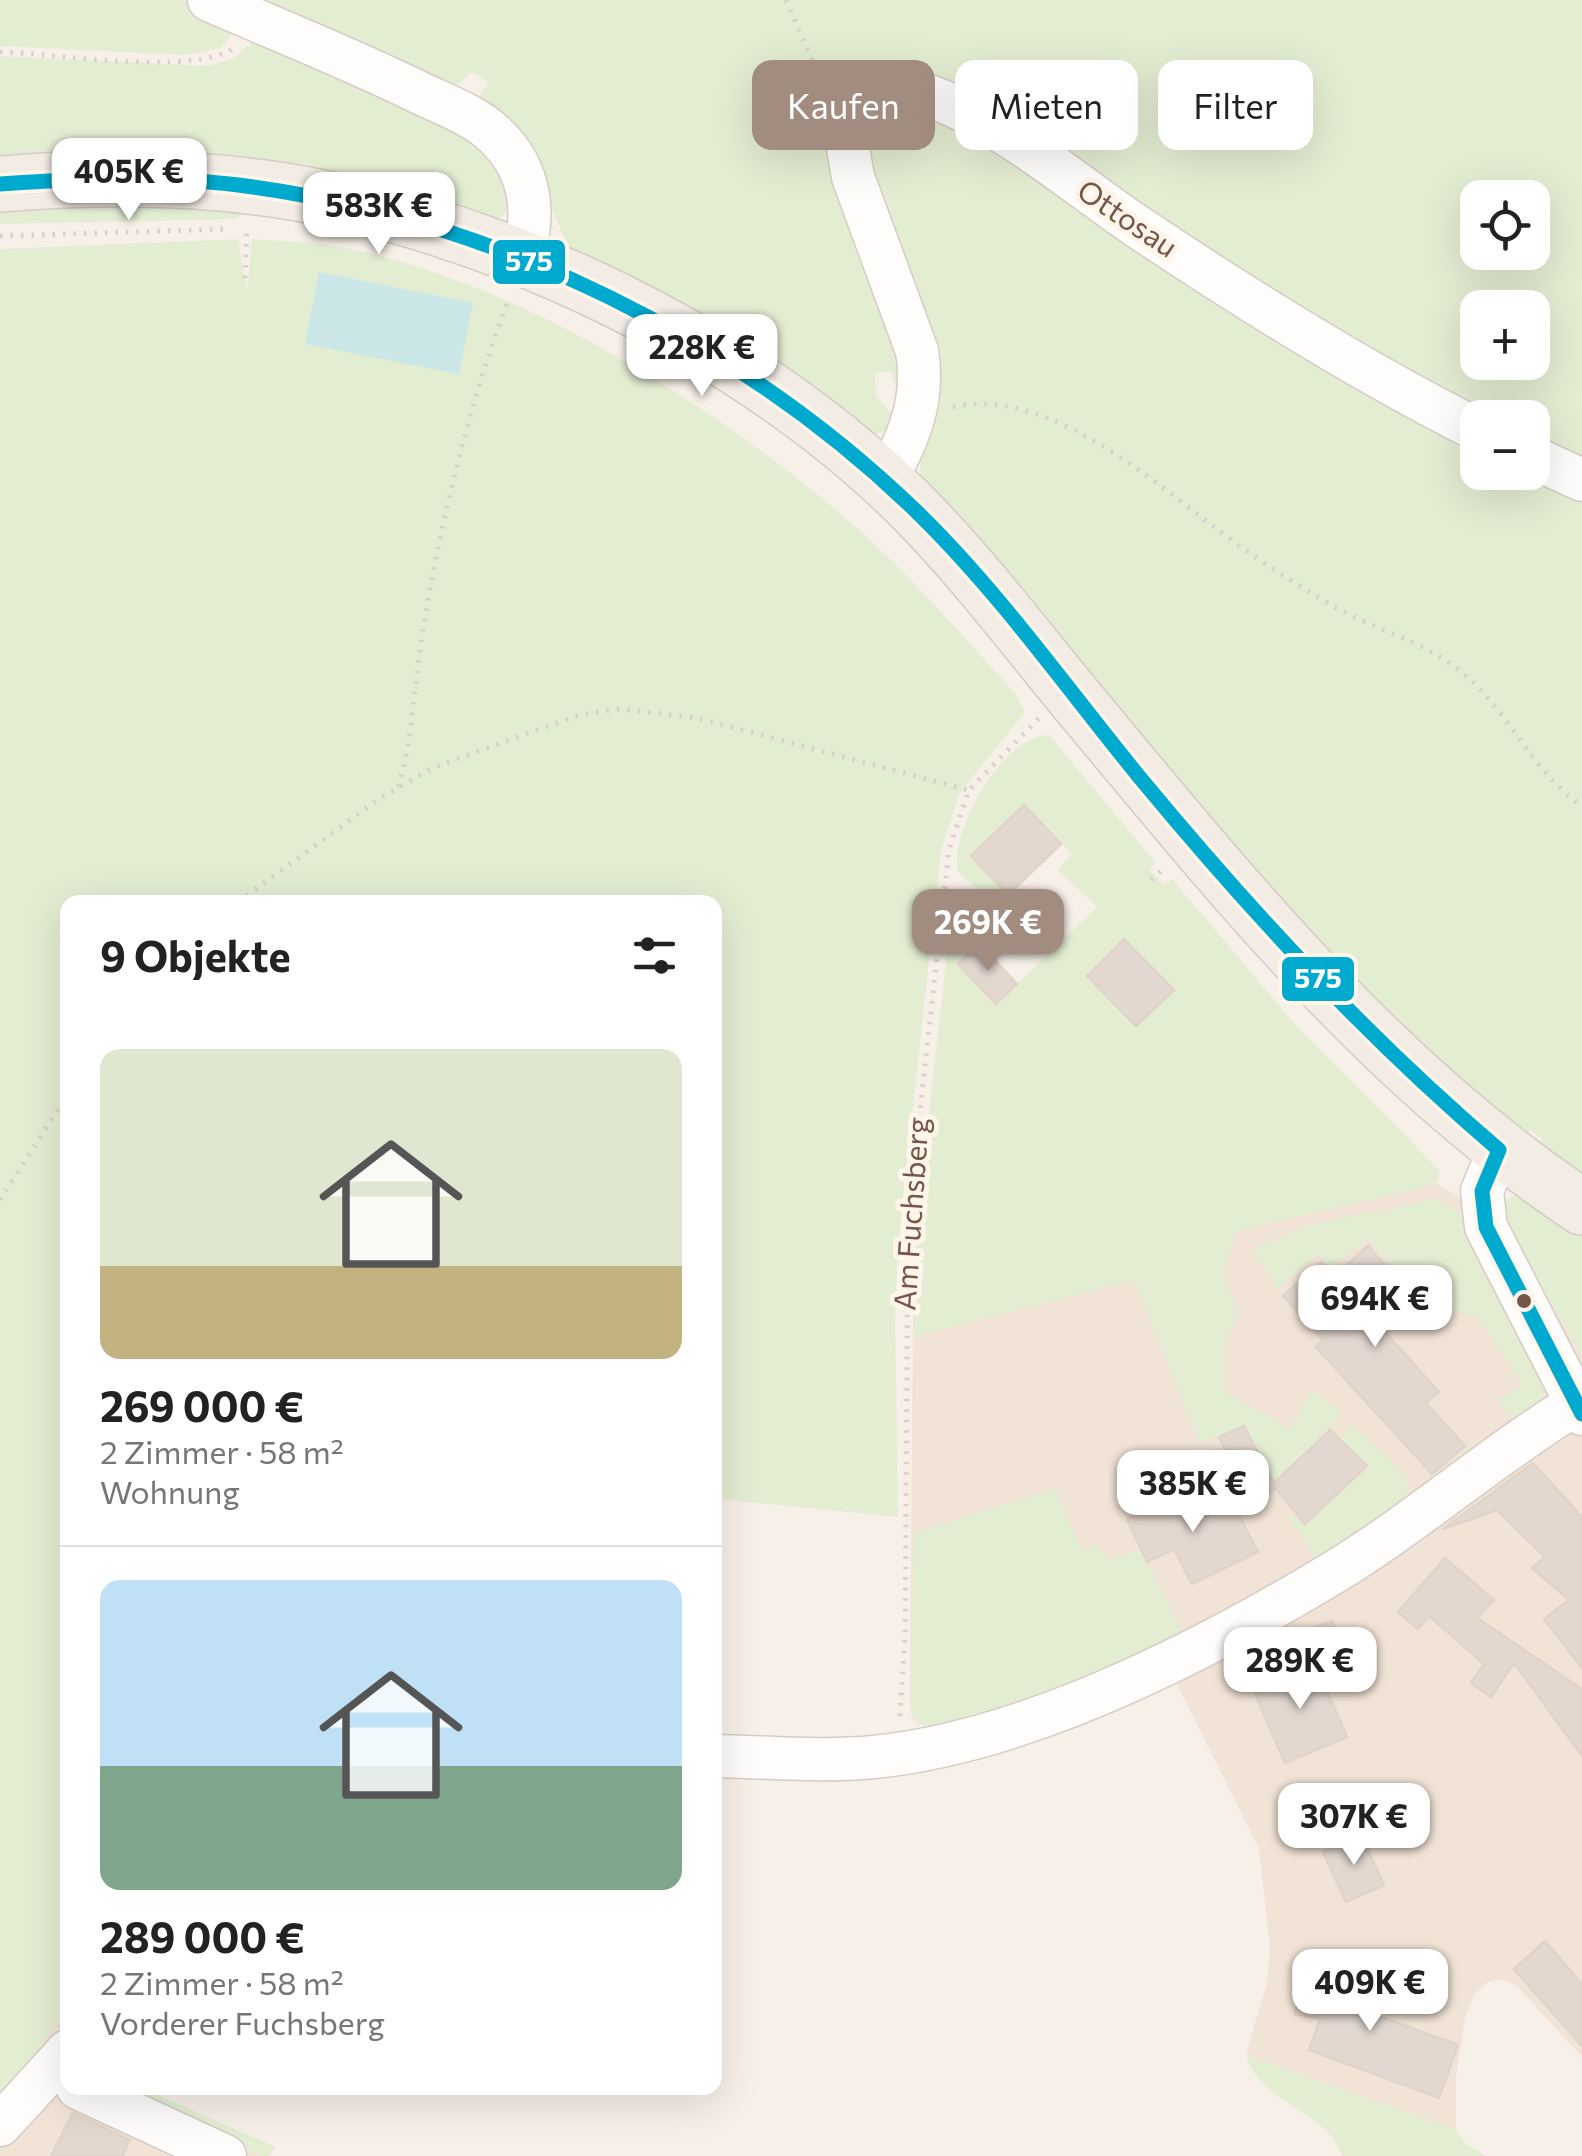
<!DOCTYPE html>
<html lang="de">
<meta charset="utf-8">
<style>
body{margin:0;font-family:Commissioner,sans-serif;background:#f2f2f2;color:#222;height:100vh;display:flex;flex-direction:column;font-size:38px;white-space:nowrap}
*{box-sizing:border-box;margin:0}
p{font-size:32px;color:#767676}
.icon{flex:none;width:55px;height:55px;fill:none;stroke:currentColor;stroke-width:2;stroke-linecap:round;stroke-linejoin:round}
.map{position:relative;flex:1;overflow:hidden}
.drawer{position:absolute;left:60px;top:895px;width:662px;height:1200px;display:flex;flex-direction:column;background:#fff;border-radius:20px;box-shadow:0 10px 40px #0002}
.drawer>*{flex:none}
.top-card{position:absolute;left:752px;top:60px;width:678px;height:90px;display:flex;gap:20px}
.fabs{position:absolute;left:1460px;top:180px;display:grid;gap:20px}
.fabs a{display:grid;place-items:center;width:90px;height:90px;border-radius:20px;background:#fff;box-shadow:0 10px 40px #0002;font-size:50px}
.price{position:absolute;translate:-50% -85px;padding:0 22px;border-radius:20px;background:#fff;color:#222;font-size:32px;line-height:65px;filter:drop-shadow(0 2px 5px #0008)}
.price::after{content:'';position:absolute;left:50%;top:60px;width:30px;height:22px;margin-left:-15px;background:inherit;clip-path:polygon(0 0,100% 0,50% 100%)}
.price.selected{background:#a28c80;color:#fff}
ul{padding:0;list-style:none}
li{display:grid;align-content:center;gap:20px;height:530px;padding:0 40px}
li+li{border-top:2px solid #e0e0e0}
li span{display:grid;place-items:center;height:310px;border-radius:20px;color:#555}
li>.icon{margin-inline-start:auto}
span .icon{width:180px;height:180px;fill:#fffc;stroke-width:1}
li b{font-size:42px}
h2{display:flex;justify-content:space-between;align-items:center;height:120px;padding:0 40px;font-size:42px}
.tag{padding:0 35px;border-radius:20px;background:#fff;box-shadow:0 10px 40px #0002;font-size:35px;line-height:90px}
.tag.selected{background:#a28c80;color:#fff}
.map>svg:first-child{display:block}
.residential{fill:#f1e3d5;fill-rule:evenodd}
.green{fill:#e3edd2;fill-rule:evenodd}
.water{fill:#cae6e7}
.building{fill:#e3d8d0;stroke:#e0d3ca;stroke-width:2.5}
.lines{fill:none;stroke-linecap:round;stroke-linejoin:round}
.minor-casing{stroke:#d5ccc6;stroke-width:45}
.major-casing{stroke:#d5cbc5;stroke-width:58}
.path{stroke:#d9d0cc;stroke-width:5;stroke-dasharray:2.5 8;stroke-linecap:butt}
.minor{stroke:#fefdfc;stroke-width:42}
.major{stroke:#f2ece4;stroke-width:55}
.bus-1-casing{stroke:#fff6e9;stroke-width:22}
.bus-1{stroke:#00a9ce;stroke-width:15}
.bus-dot{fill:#755648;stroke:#fff6e9;stroke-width:4}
.labels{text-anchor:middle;stroke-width:10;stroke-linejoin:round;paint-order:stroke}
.street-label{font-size:30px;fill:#755648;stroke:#fff6e9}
.line-badge{stroke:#fff6e9;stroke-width:4}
.badge-label{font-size:28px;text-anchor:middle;font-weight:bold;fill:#fff}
</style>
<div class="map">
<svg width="1582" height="2156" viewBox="0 0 1582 2156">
<rect width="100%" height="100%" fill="#f7f0e8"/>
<path class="residential" d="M1435,1183L1503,1221L1582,1355V2057L1517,1986L1504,1979L1487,1982L1474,1995L1465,2018L1456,2077V2130L1246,2055L1267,1982L1270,1946L1259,1849L1179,1688L1165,1649L923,1726L913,1720L910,1708L913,1310ZM1310,1225L1479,1258L1423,1298L1367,1238L1319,1254L1253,1250Z
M67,2011L68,2088L106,2089L260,2156H0V2097Z"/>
<path class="green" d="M0,0H183L227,19L233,33L221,48L185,55L0,46Z
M259,0H1582V1182L1535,1152L1542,1138L1530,1130L1522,1143L1382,1018L921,484L919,451L904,382L893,383L892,372H875L876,396L893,415L892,429L872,435L570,253L534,164L477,101L489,82L472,72L452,88ZM1478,198H1532V252H1478ZM1478,308H1532V362H1478ZM1478,418H1532V472H1478Z
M253,42L473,136L510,184L509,211L494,222L0,167V56L209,66L232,59Z
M96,201L240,211L242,214L236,219L0,224V207Z
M238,239L247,292L252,239C279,241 308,241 335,246C515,278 722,409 858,529C914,579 964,638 1015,693L1025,712L959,794L941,850L900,1227L895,1303L898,1517L715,1499V902H68L67,2011L0,2097V249Z
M1049,735L1156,863L1149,869L1163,885L1172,879L1292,1021L1440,1171L1438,1181L1428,1186L1239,1231C1219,1260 1222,1281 1239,1312L1224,1344V1391L1290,1429L1312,1389L1341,1413L1330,1430L1273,1483L1244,1426L1199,1443L1134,1280L914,1337L916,1230L951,917L967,913L982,921L970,935L979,944L958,964L996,1004L1097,907L1058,870L1072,854L1024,806L971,856L1008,895L997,910L958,871C949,829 1006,734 1049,735Z
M1520,1193L1582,1229V1355L1504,1221L1503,1201Z
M1439,1199L1469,1221L1549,1385L1534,1410L1516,1422L1498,1402L1522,1383L1476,1315C1427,1311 1400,1273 1368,1239L1332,1267L1319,1254L1278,1288L1252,1250L1310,1225Z
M1352,1425C1370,1443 1413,1471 1409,1498L1317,1560L1290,1518L1297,1514L1306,1523L1367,1466L1339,1439Z
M1055,1489L1082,1551L1098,1545L1109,1561L1141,1549L1185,1638C1125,1663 978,1732 918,1725L910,1708L914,1533Z
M1246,2055L1456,2130L1466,2144L1486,2156H1342C1327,2109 1260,2106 1246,2055Z
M103,2088H154L149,2091L276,2147L268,2156H260Z"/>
<path class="water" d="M319,272L473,303L459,374L305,344Z"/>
<path class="building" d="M1024,805L1061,844L1008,895L971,856Z
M1124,939L1174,990L1136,1026L1087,976Z
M979,944L1017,984L996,1004L958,964Z
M1368,1246L1419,1302L1385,1332L1439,1392L1426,1403L1465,1446L1432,1474L1316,1347L1323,1340L1283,1296L1321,1262L1334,1276Z
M1244,1426L1274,1483L1330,1430L1367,1466L1305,1524L1276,1489L1251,1501L1219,1437Z
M1533,1463L1582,1517V1668L1544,1619L1569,1600L1532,1568L1545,1557L1497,1510L1443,1529Z
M1192,1487L1207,1517L1233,1504L1258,1552L1192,1584L1174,1549L1147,1562L1127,1519Z
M1445,1558L1494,1600L1477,1618L1582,1689V1756L1514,1663L1491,1697L1471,1683L1484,1664L1429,1616L1418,1629L1398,1612Z
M1332,1621L1345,1653L1316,1665L1303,1632Z
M1314,1660L1347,1737L1285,1763L1252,1687Z
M1372,1790L1385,1818L1360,1830L1347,1801Z
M1361,1835L1384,1885L1346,1902L1323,1852Z
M1545,1941L1582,1984V2046L1514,1969Z
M1306,1960L1358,1970L1351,2006L1458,2045L1439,2098L1309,2050L1320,2019L1295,2014Z
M73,2113L130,2140L122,2156H51Z"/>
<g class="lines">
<g class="minor-casing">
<path id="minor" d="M209,0C280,31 351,59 420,93C445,105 474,115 494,134C531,168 538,216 520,261
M1532,457L1582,480
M885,481C909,438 925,401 917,351L853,177L845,131L859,102C883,90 906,88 932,97C1006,124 1073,183 1138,227C1247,300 1360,371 1478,430
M1499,1150L1482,1191L1486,1227L1582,1414
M715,1756C767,1757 822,1762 874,1757C1023,1742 1194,1656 1321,1580C1410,1528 1488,1458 1576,1404
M78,2088L225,2156
M0,2125L68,2051"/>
</g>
<g class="major-casing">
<path id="major" d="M0,184C84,177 173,176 257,187C489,217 758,347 921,516C976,573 1024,636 1074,697C1229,883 1379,1072 1582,1207"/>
</g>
<path class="path" d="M786,0L824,88
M0,52C56,53 190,77 234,48
M0,236L227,229
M245,278L247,229
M953,407C1052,385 1162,490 1237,544C1266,565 1296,584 1326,602C1367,627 1416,638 1455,667C1507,705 1530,771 1582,806
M398,787C414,735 414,682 423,629C442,516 469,405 509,298
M1151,880L1162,870
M238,902L379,799L432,768L579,715L620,709L697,718L968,790
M0,1200L68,1094
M900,1716L905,1638L908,1218L949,849L969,790L1040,717"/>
<use href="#minor" class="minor"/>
<use href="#major" class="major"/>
<g class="bus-1-casing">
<path id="bus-1" d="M0,184C84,178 170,175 253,187C498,221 740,340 918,513C1000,593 1068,690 1141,779C1252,913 1367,1037 1499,1150L1482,1191L1486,1227L1582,1414"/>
</g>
<use href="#bus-1" class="bus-1"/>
</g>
<circle class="bus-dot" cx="1524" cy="1301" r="9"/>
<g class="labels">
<g class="street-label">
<text transform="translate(1127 219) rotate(34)" y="10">Ottosau</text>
<text transform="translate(912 1214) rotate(-86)" y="10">Am Fuchsberg</text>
</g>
</g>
<g class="line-badge">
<rect x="491" y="238" width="76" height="48" rx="10" fill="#00a9ce"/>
<rect x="1280" y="955" width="76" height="48" rx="10" fill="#00a9ce"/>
</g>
<g class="badge-label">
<text x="529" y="271">575</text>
<text x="1318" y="988">575</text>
</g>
</svg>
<div class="fabs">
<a><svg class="icon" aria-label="locate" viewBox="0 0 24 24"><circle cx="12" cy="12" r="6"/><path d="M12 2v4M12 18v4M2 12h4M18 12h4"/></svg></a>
<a>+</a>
<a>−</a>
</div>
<b class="price" style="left:129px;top:223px">405K €</b>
<b class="price" style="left:379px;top:257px">583K €</b>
<b class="price" style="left:702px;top:399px">228K €</b>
<b class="price selected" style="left:988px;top:974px">269K €</b>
<b class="price" style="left:1375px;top:1350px">694K €</b>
<b class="price" style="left:1193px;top:1535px">385K €</b>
<b class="price" style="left:1300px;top:1712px">289K €</b>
<b class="price" style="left:1354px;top:1868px">307K €</b>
<b class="price" style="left:1370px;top:2034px">409K €</b>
<div class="top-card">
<a class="tag selected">Kaufen</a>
<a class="tag">Mieten</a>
<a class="tag">Filter</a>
</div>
<section class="drawer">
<h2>9 Objekte<svg class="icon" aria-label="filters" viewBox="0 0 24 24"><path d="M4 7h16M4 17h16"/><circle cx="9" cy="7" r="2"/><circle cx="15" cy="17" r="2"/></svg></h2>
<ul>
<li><span style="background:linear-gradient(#dfe7d0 70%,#c2b280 0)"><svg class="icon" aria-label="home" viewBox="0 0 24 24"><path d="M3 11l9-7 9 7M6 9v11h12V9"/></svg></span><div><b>269 000 €</b><p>2 Zimmer · 58 m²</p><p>Wohnung</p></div></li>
<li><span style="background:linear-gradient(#bfe0f5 60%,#7fa58c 0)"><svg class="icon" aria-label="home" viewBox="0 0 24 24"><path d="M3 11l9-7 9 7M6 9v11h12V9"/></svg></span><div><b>289 000 €</b><p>2 Zimmer · 58 m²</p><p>Vorderer Fuchsberg</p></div></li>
</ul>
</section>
</div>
